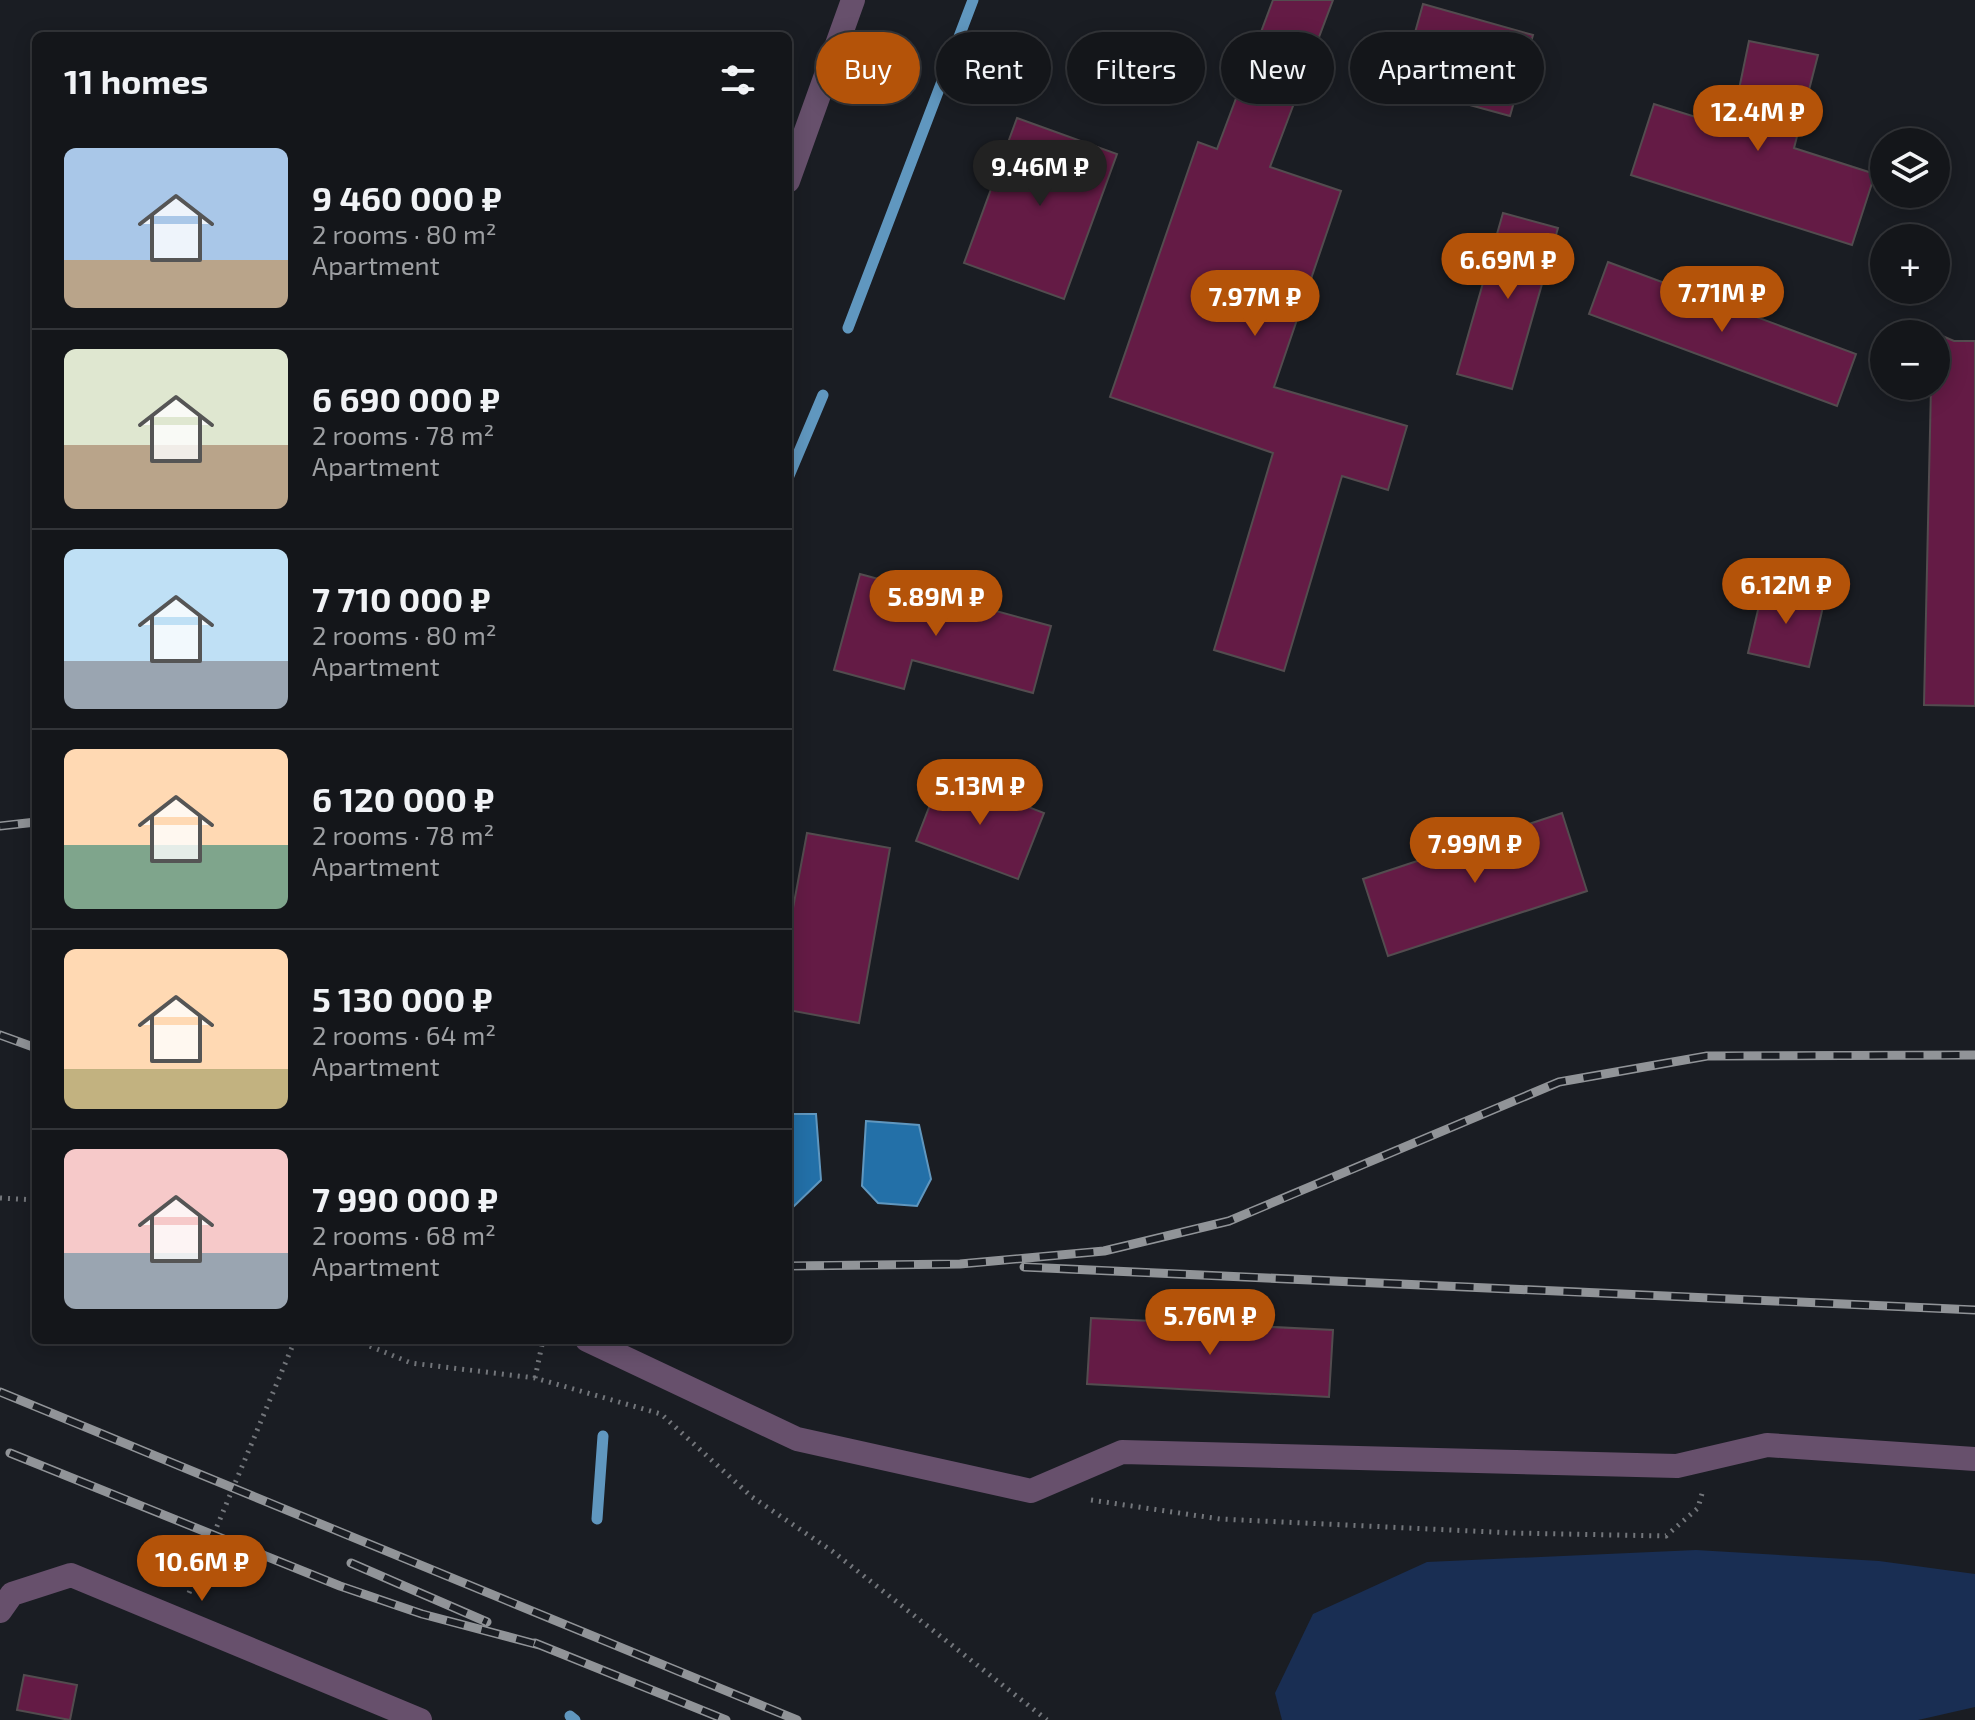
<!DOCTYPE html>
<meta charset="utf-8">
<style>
body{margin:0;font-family:"Exo 2",sans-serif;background:#1d1f23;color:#f1f3f6;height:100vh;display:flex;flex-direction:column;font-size:30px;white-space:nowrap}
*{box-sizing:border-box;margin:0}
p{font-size:26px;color:#9d9fa2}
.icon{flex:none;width:44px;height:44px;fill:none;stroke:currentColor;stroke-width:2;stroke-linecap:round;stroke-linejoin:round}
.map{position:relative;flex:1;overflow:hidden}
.details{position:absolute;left:32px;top:32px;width:760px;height:1312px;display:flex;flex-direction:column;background:#14161a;border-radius:12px;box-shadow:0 4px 20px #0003,0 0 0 2px #333539}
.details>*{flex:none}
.banner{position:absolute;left:816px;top:32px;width:760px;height:72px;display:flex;gap:16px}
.controls{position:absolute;left:1870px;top:128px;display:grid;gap:16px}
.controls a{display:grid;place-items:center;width:80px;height:80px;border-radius:50%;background:#14161a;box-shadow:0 4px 20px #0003,0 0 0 2px #333539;font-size:40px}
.price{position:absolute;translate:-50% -68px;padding:0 18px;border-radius:28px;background:#b45309;color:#fff;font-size:26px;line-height:52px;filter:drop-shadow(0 2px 4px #0008)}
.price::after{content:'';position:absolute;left:50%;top:48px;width:24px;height:18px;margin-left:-12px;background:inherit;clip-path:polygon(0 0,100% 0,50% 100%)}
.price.active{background:#222;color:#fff}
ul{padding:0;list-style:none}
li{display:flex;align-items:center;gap:24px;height:200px;padding:0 32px}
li+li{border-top:2px solid #333539}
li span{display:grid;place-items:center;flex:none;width:224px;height:160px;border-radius:12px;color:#555}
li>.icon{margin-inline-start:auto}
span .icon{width:96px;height:96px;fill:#fffc;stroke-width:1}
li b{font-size:34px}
h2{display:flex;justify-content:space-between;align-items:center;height:96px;padding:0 32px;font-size:34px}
.chip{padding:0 28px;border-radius:36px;background:#14161a;box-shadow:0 4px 20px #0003,0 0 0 2px #333539;font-size:28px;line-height:72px}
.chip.active{background:#b45309;color:#fff}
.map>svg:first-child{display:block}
.green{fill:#192e53}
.water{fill:#2370a8;stroke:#6097bf;stroke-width:2}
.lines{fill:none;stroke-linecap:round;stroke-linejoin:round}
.stream{stroke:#6097bf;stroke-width:11}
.building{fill:#641b45;stroke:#534c4f;stroke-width:2}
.path{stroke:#73767b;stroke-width:5;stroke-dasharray:2 6;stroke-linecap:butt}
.minor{stroke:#67506c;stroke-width:24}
.rail-casing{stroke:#919498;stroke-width:9}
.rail{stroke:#1a1d23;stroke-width:6;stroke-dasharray:18;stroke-linecap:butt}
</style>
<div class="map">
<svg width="1975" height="1720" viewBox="0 0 1975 1720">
<rect width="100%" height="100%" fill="#1a1d23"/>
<path class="green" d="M1696,1550L1879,1561L1975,1574V1707L1918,1720H1282L1275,1693L1313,1614L1427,1562Z"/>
<path class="water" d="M788,1114H816L821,1180L790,1210Z
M866,1121L919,1125L931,1179L917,1206L878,1203L862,1186Z"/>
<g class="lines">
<path class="stream" d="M848,328L973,0
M788,478L823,395
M597,1519L603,1436
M570,1716L575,1720"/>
</g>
<path class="building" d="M1273,0H1333L1270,167L1341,191L1274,387L1407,426L1388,490L1342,476L1284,671L1214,650L1273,453L1110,397L1198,142L1217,149Z
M1423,4L1533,35L1510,116L1400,86Z
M1749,41L1818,55L1794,148L1875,174L1852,245L1631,175L1654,104L1731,128Z
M1017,118L1117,154L1064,299L964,263Z
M1503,213L1558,228L1512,389L1457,374Z
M1608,262L1856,354L1837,406L1589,314Z
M1933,332L1954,341H1975V706L1924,705L1931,386H1936V334Z
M860,574L1051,626L1033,693L912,660L904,689L834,670Z
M1764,584L1825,598L1809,667L1748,653Z
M942,774L1044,813L1018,879L916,841Z
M1562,813L1587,891L1388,956L1363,879Z
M807,833L890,848L859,1023L788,1010V935Z
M1091,1318L1333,1330L1329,1397L1087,1384Z
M24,1675L77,1685L70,1720L17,1710Z"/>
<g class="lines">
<path class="path" d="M0,1198L36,1200
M355,1340L411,1363L535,1378L661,1414L752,1497L832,1551L1047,1720
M535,1378L543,1340
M1091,1500L1220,1519L1513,1533L1666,1536L1698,1508L1703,1490
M189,1593L295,1340"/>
<path class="minor" d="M788,181L853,0
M587,1340L797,1439L1031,1491L1122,1452L1677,1466L1767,1445L1975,1459
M0,1611L12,1594L71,1575L420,1720"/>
<g class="rail-casing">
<path id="rail" d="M0,826L36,822
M0,1035L36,1048
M788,1266L960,1264L1104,1251L1229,1221L1559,1082L1707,1056L1975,1055
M1024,1267L1975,1310
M0,1392L797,1720
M10,1453L340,1586L422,1614L543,1646
M351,1563L487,1622
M535,1643L726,1720"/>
</g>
<use href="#rail" class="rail"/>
</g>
</svg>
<div class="controls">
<a><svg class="icon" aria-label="layers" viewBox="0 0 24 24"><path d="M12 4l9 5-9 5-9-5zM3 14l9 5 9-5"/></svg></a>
<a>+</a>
<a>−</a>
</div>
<b class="price" style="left:1758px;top:153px">12.4M ₽</b>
<b class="price active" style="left:1040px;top:208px">9.46M ₽</b>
<b class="price" style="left:1508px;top:301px">6.69M ₽</b>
<b class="price" style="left:1722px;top:334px">7.71M ₽</b>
<b class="price" style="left:1255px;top:338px">7.97M ₽</b>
<b class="price" style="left:1786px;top:626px">6.12M ₽</b>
<b class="price" style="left:936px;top:638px">5.89M ₽</b>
<b class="price" style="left:980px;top:827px">5.13M ₽</b>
<b class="price" style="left:1475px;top:885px">7.99M ₽</b>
<b class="price" style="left:1210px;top:1357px">5.76M ₽</b>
<b class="price" style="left:202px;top:1603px">10.6M ₽</b>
<div class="banner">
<a class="chip active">Buy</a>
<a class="chip">Rent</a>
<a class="chip">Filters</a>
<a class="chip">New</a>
<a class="chip">Apartment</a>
</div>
<section class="details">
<h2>11 homes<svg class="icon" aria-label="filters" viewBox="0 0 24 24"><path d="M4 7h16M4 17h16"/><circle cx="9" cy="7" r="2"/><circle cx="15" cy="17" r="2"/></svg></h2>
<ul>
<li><span style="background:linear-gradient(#a9c7e8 70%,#b9a48a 0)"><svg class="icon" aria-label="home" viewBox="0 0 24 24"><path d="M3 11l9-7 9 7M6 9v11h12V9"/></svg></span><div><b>9 460 000 ₽</b><p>2 rooms · 80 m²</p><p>Apartment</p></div></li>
<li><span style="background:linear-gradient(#dfe7d0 60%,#b9a48a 0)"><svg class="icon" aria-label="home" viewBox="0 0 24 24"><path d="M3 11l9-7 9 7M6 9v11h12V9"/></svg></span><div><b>6 690 000 ₽</b><p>2 rooms · 78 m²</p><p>Apartment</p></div></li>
<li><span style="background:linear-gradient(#bfe0f5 70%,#9aa5b1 0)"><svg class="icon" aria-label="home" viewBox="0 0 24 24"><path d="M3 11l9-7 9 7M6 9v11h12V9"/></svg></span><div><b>7 710 000 ₽</b><p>2 rooms · 80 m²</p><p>Apartment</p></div></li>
<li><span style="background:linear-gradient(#ffd9b3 60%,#7fa58c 0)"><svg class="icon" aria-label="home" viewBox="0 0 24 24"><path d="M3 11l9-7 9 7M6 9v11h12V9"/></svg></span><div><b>6 120 000 ₽</b><p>2 rooms · 78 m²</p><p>Apartment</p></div></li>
<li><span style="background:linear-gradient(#ffd9b3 75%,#c2b280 0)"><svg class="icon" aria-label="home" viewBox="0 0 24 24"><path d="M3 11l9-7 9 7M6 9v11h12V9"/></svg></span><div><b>5 130 000 ₽</b><p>2 rooms · 64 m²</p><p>Apartment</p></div></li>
<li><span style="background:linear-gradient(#f6c9c9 65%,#9aa5b1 0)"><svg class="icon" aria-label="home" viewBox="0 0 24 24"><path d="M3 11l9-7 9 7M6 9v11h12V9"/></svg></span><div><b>7 990 000 ₽</b><p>2 rooms · 68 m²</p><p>Apartment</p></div></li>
</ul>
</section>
</div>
